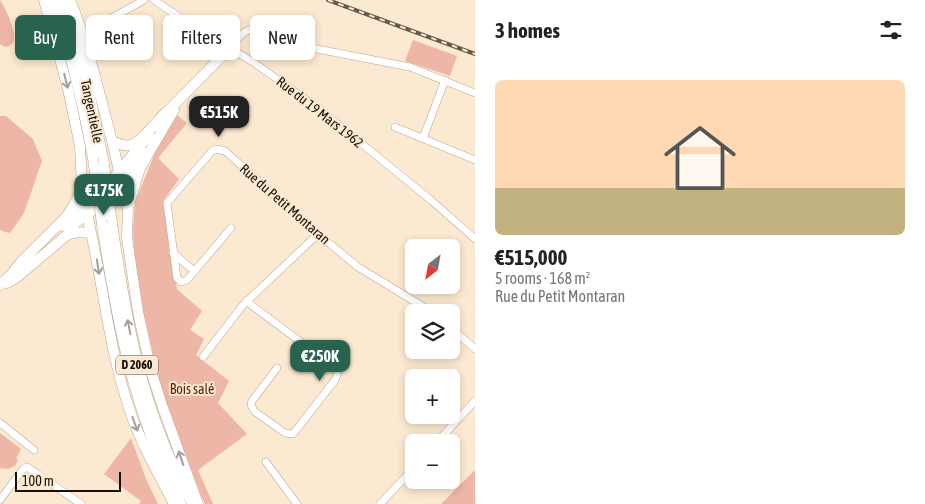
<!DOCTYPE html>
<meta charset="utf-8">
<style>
body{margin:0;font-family:"Asap Condensed",sans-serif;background:#f2f2f2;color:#222;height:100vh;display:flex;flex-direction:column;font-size:19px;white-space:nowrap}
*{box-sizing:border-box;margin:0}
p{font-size:16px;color:#767676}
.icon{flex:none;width:28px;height:28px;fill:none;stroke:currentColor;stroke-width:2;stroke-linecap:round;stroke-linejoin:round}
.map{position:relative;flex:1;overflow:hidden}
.details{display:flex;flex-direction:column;background:#fff;width:450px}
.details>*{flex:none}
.guide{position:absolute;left:15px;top:15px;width:385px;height:45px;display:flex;gap:10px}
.needle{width:32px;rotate:211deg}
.buttons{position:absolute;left:405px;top:239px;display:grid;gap:10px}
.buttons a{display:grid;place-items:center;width:55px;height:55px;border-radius:8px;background:#fff;box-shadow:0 2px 8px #0003;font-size:25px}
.scale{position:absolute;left:15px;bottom:12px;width:106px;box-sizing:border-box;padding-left:5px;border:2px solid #161007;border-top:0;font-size:14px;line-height:18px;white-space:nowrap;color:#161007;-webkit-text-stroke:4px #fce9d1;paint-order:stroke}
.price{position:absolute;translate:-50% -42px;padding:0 11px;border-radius:10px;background:#27634e;color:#fff;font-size:16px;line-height:32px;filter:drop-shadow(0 1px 2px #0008)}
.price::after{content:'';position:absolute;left:50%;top:30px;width:15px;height:11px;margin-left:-8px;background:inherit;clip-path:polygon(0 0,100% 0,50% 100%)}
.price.selected{background:#222;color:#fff}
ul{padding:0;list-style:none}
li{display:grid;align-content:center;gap:10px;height:265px;padding:0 20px}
li span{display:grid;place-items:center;height:155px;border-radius:8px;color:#555}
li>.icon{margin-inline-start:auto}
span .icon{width:90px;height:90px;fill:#fffc;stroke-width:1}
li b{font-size:21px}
h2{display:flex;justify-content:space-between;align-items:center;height:60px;padding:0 20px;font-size:21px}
.tag{padding:0 18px;border-radius:8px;background:#fff;box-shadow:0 2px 8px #0003;font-size:18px;line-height:45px}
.tag.selected{background:#27634e;color:#fff}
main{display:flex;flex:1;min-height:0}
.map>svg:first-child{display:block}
.green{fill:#eeb6a6}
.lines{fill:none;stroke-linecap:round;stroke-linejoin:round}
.street-casing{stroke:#b9a790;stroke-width:8}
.secondary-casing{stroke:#b9a790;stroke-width:11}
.primary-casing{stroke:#b9a790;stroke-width:11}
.street{stroke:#fff;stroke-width:7}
.secondary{stroke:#fff;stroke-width:10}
.primary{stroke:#fff;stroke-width:10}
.rail-casing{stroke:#645a4c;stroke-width:4}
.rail{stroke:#fce9d1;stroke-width:2;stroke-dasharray:5.5;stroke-linecap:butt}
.primary-bridge-casing{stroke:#b9a790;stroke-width:11;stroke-linecap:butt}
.primary-bridge{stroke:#fff;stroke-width:10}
.oneway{stroke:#a29f9c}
.labels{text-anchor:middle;stroke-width:4;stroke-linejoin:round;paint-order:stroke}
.shield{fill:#fce9d1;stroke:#5b5144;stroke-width:1}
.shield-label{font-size:12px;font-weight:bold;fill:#161007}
.street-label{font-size:14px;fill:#161007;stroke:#fce9d1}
.park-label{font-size:14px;fill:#601c07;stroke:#fce9d1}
</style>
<main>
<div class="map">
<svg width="475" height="504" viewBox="0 0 475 504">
<rect width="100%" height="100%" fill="#fce9d1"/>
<path class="green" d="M0,0C4,5 16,31 14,39C13,44 10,46 5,47L0,44Z
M413,40L457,56L450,76L405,61Z
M177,115L187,123L158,158L179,179L163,201L177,289L202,311L190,330L204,339L196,355L229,381L218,403L247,434L198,470L213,504H205L200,493L162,392L138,288L134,258L133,228L135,202L157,148Z
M0,116H6L33,139L42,161L24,213L10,233L2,231L0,229Z
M0,433L21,449L16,458L18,460L15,466L8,469L0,468Z
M131,438L146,479L158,504H139L141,501L104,474Z
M475,470V504H441Z"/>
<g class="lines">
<g class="street-casing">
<path id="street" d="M154,0L194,27L253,62L318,108L432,201L475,239
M101,24L144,0
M230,48C237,40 243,29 255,29L287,41L317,49L410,67L475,93
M395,127L475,160
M423,138L445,80
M231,228L187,280L181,282L177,278L167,203L212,151L216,149L225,151L318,234L358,267L432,312
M173,253L194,271
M247,300L251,305L333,366L338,372L335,380L293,434L285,433L254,411L251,405L252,401L277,368
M451,328L475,349
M203,357L243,305L318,234
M0,423L34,450
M437,442L475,401
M266,462L297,504
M0,500L23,469L27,467L81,504
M380,504L414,468"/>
</g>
<g class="secondary-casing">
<path id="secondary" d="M164,115L230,48
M63,226L118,173L149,135
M69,227C99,208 124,183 144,153
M0,285L20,266"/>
</g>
<g class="primary-casing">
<path id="primary" d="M53,0C71,52 83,104 93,158
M63,0L86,77L104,164
M70,0C89,46 99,93 112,141C118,143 125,147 131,145C140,143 158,120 166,112
M174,110L140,168L128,207L127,238L138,312L151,371L163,408L198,504
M112,141L127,206
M82,188L91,233
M111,217C126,320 141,410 192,503
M102,224C117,323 134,414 181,504
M13,272L21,262L67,216L74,205L82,188L80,146L68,89L44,0
M7,283L16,278L67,235L76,232L91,233C104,292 110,353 130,411C141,444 158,473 174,504"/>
</g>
<use href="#street" class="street"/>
<use href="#secondary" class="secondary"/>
<use href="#primary" class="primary"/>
<g class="rail-casing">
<path id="rail" d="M328,0L475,54"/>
</g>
<use href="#rail" class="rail"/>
<g class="primary-bridge-casing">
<path id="primary-bridge" d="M93,158L102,224
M104,164L111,217"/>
</g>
<use href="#primary-bridge" class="primary-bridge"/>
</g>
<defs><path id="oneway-shaft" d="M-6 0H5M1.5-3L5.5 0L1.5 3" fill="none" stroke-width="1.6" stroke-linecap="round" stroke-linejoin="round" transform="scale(1.25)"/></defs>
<g class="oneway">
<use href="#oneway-shaft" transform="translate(66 81) rotate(76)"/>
<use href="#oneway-shaft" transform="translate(98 267) rotate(81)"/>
<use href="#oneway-shaft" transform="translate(129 327) rotate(-101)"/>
<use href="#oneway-shaft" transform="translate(135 424) rotate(69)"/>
<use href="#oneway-shaft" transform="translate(181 458) rotate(-109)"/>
</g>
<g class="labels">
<rect class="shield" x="116" y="355.5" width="42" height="19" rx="4"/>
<g class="shield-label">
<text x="137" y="369">D 2060</text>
</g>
<g class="street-label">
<text transform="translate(92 111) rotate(78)" y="5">Tangentielle</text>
<text transform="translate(320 112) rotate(38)" y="5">Rue du 19 Mars 1962</text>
<text transform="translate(285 204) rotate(41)" y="5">Rue du Petit Montaran</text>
</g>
<g class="park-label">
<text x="192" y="394">Bois salé</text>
</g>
</g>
</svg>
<div class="buttons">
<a><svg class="needle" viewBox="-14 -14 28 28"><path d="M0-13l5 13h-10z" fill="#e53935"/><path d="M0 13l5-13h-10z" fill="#767676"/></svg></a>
<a><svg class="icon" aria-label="layers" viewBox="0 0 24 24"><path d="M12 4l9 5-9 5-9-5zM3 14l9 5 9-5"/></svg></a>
<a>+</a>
<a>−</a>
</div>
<div class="scale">100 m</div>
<b class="price selected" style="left:219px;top:138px">€515K</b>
<b class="price" style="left:104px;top:216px">€175K</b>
<b class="price" style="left:320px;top:382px">€250K</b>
<div class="guide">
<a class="tag selected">Buy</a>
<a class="tag">Rent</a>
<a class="tag">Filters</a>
<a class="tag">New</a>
</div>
</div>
<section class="details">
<h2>3 homes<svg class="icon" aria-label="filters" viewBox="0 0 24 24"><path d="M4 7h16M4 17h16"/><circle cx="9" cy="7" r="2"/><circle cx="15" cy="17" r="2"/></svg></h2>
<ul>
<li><span style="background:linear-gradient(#ffd9b3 70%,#c2b280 0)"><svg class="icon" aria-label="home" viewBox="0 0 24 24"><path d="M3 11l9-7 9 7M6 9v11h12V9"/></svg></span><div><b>€515,000</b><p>5 rooms · 168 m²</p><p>Rue du Petit Montaran</p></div></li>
</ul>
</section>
</main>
